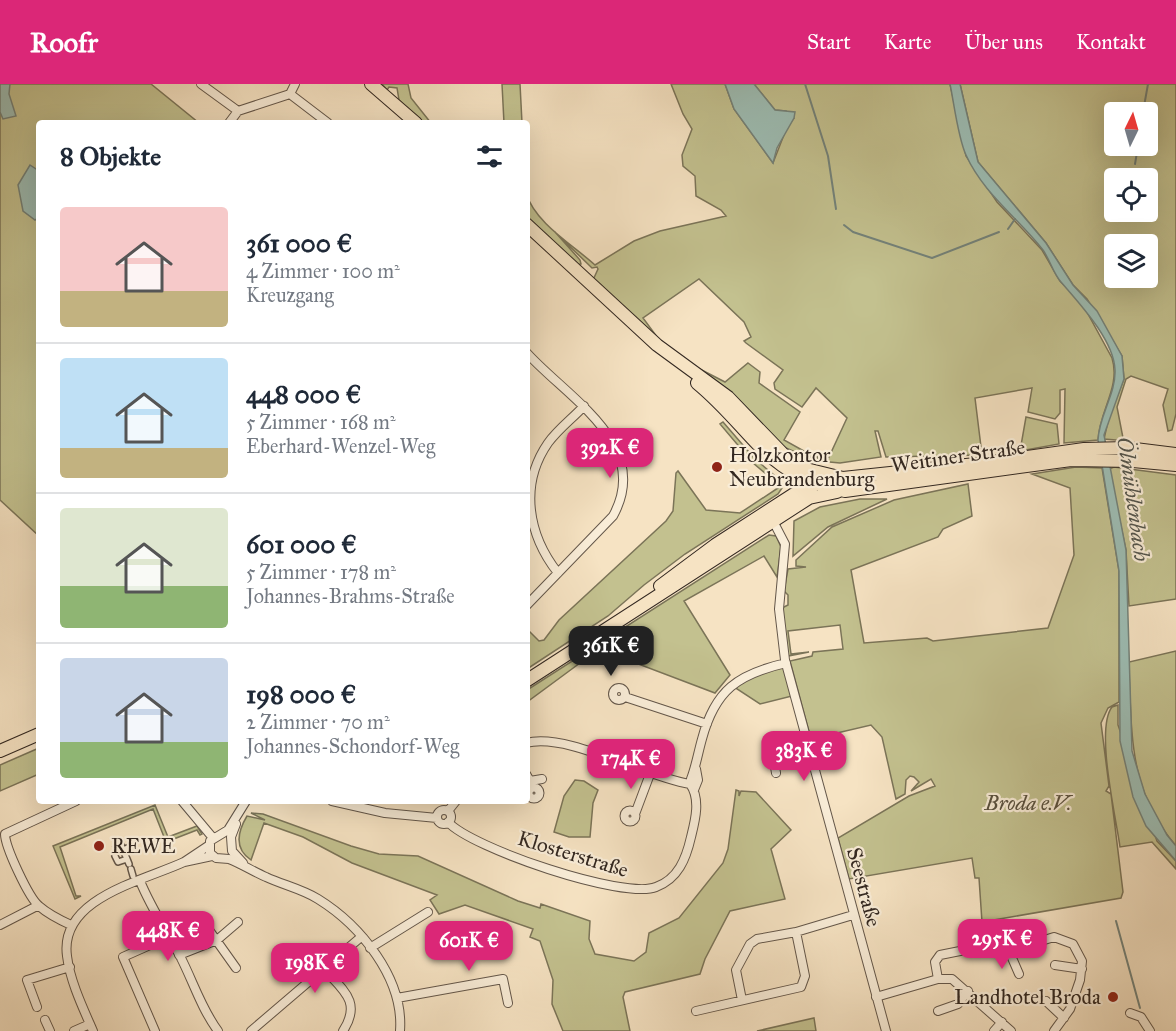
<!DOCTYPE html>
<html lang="de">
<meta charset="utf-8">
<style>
body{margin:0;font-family:"IM FELL Great Primer",serif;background:#f6f6f7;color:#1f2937;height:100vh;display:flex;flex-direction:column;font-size:22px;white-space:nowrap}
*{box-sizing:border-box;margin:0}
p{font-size:20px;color:#747a83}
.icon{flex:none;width:33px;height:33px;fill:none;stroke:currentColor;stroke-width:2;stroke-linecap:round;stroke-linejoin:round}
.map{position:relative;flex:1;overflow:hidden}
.sheet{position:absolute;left:36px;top:36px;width:494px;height:684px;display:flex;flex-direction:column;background:#fff;border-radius:6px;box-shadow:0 6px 24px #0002}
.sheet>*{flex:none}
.needle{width:39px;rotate:5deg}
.fabs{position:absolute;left:1104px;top:18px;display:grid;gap:12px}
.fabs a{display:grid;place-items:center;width:54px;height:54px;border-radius:6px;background:#fff;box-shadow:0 6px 24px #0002;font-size:30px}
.price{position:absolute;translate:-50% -51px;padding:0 14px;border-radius:12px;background:#db2777;color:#fff;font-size:20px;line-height:39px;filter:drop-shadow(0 2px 3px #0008)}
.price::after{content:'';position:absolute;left:50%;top:36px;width:18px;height:14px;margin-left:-9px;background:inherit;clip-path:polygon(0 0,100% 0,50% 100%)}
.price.current{background:#222;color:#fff}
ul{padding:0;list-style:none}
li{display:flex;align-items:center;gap:18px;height:150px;padding:0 24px}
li+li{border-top:2px solid #e0e1e3}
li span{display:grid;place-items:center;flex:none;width:168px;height:120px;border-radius:6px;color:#555}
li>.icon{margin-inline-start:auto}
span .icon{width:72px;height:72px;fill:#fffc;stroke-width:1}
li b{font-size:26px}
h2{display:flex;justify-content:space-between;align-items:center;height:72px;padding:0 24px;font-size:26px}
header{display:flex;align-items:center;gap:36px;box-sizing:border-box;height:84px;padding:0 30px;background:#db2777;color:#fff}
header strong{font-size:28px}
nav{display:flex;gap:33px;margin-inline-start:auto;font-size:21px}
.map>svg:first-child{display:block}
.green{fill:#c3c18f;stroke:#7b7458;stroke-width:1.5;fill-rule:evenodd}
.water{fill:#9dbeb5;stroke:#73827a;stroke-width:1.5}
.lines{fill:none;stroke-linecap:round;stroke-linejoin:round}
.stream{stroke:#73827a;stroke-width:2}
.pedestrian-casing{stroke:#64574a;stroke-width:8}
.minor-casing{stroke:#64574a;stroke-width:10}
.primary-casing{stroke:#332821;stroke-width:14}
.pedestrian{stroke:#f9edd8;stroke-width:5}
.minor{stroke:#f9edd8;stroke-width:8}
.primary{stroke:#f6e3c3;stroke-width:12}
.poi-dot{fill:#8f2418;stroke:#f9edd8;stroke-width:2}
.labels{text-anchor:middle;stroke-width:4.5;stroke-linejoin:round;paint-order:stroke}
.poi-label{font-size:21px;fill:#332821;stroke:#f9edd8;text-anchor:start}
.street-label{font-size:21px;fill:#332821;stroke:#f9edd8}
.park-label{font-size:21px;font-style:italic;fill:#574e3c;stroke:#f9edd8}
.water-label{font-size:22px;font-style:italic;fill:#53554d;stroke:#f9edd8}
</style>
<header>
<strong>Roofr</strong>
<nav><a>Start</a><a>Karte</a><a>Über uns</a><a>Kontakt</a></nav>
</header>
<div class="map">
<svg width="1176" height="947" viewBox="0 0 1176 947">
<rect width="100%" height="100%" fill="#f6e3c3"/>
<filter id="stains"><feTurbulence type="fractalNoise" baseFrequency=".00333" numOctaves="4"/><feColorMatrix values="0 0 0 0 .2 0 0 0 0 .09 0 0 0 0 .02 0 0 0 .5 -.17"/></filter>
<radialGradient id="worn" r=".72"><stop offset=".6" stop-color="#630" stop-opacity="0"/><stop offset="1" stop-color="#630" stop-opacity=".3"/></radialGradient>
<path class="green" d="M0,0H151L199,39H39V452L0,416Z
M382,0H408L411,14L431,39H423L399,16L397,4L389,3L387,6Z
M502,0H520L522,39H504Z
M671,0H725L734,25L773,79L787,43L794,34L786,27L775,26L754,0H950L966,72L997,118L1042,166L1060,197L1082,219L1112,274C1121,303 1099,327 1098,356L1064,359L1065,305L1060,306V329L1055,335L1028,328L1032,304L975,314L982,371L886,373L878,347H875L881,373L840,379L819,377L816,372L828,375L847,334L816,304L802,323L775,305L774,299L783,286L746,259L744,257L751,253L744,238L699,195L643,234L660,257L593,196L598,185L597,183L592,184L555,148L580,176L581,180L577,181L527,134L526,109C535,139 573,161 595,181L634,157L660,147L726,132L721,126L696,112L695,92L683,82L682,71L692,45L683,30Z
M960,0H1176V330L1172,346L1168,347L1163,321L1168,305L1131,292L1126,295L1117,323L1123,354H1127L1128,357L1104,355L1109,333L1124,295L1122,272L1087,215L1073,201L1046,159L978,78ZM1114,28H1148V62H1114ZM1114,94H1148V128H1114ZM1114,160H1148V194H1114Z
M748,279L760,288L759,299L800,328L784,356L811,371V375L786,364L690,280L725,298Z
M1026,333L1057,340L1059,360L1020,367Z
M723,338L755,375L781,397L782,404L778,410L685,470L644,501L608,532L527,585V545L539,557L544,556L559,536L666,437L673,427L676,389L678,387L706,426L740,429L778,404V400L753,379L720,340Z
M1076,383L1102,384L1119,487V618L1108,624L1101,639L1109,702L1106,707L1111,710L1123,808L1121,814L982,838L979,794H975L972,774L849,795L838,754L909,712L935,702L931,695L911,707L919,698L914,693L910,692L906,696L905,710L896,715L882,653L871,641L811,655L790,577L812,572L813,568L843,565L840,541L788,547L791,570L809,568L788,572L782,524L788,521V511L784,507L788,485L806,483L796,482V476L832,443L894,416L968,400L972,432L943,445L938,453L851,486L864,559L927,554L933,557L1048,544L1074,471L1070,404L1032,390Z
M1114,383L1176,391V515L1129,522L1126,466L1109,385Z
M860,415H887L828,443L793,472L794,437L820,423Z
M769,451L776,452L781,463L777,493L764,472L684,517L730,591L715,609L599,565L527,618V606Z
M1176,567V762C1129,707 1132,653 1129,587V578Z
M783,583L792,612L760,620L734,603L747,593Z
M1118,621V641L1157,757L1176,777V785L1152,758L1120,763C1116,733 1095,645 1112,623Z
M39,664V690L0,707V681Z
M575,696L584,697L598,706L593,719L590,753H569L554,748L564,712Z
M736,706L739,707V712L741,707L756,708L791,746L771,765L785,815L730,827L705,875L700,890L625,908L623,913L630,947H563L552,920L553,896L540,857L530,853L533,845L465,821L439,830L430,816L437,811L352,779L303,753L264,739L251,776C233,764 238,747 247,732L265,736L251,729L263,730L351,762L379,770L418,772L518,817L540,824L541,820L590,837L589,855L595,870L634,877L646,868L649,849L679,834L723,779L728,765Z
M155,721L168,753L197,742L202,750L200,751L197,746L166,758L153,725L60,763L76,812H81L75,815L53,762Z
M814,934L816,947H757Z"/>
<path class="water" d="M0,0H10L9,10L16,32L3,35L0,28Z
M725,0H754L775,26L795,28L794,34L777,64L773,79L734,25Z
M950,0H960L978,78L1046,159L1073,201L1097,227L1122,272L1124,295L1104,351L1126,466L1132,667L1145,710L1167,751L1176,762V777L1146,742L1133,713L1120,657L1119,487L1098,356C1099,331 1116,310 1115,286C1114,256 1079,219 1061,198C1053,189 1050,176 1043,166C1018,134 983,109 966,71C958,54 954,19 950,0Z
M30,81L39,87V133L35,136L23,127L18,101Z"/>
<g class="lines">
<path class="stream" d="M805,0L828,72L836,125
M1143,28L1148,0
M1135,80L1138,62
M844,141L853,148L932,174L999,148
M1008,145L1015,135
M1116,837L1140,924"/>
<g class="pedestrian-casing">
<path id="pedestrian" d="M116,763L121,761L127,775
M123,766L132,762
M115,772L118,778L127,775L129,780
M131,785L133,792"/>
</g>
<g class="minor-casing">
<path id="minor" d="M201,0L238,27L290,10
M290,10L328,39
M290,10L295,0
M229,39L238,27
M526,268C566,313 653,360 613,432L526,522
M773,437L785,460L779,525L785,576L886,947
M558,489C528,451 519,401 548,359C558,345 573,334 584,322
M613 610a6 6 0 1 1 12 0a6 6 0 1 1-12 0Z
M625,613L707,640
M526,659C568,648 644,693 690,700
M776,689L775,683L780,674L809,668
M526,690L530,697L542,695
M528.5 709a5.5 5.5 0 1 1 11 0a5.5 5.5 0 1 1-11 0Z
M694,706L698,696L696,685
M182,717L213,754
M246,717L228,746L210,757V769L216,774L229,775C242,780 254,788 266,793C283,801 302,805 318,815C360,841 404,894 400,947
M332,717L385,729L437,734
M437 733a7 7 0 1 1 14 0a7 7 0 1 1-14 0Z
M624.5 732a5.5 5.5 0 1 1 11 0a5.5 5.5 0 1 1-11 0Z
M448,727L456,717
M635,730L650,690
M448,738C471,764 624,816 656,803C678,795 686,775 691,753C695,737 701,715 690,700L691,695C696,682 698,669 702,655C715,606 738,590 786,579
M236,740L231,753L232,767L243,779
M208,762L184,778L212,772
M140,797C151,824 166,846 180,872C193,897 201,924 218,947
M204,839L236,884
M0,841L37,822
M71,841C60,836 48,830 39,822C29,814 5,763 5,750L76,717
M370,864L428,828
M1009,867L1019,890
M179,871L217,856L238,838
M1055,881L1082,885
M324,885C343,906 362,918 343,947
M938,895L935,878L940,871L970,865L983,868L1009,867L1054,853L1073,860L1082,877L1080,896L1070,925L1054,947
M876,913L938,895H952L1011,947
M397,914L503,895L508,919
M742,916L736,886L750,860L757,855L796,848L853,831
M1046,917L1064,934
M37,923L27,896L70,883
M696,927L801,903L805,892L796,848
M938,927L958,920L968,907
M1130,929L1141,933L1150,947
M45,936L50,947
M74,947L90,940
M93,947C83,924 70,897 67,872C59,814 143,797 184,778
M155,947L123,873L168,853
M251,947L361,853
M994,947L1002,938"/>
</g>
<g class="primary-casing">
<path id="primary" d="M371,0L416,39
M526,140L657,261L728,313L783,370L806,385L843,394L985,379L1084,365L1127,364L1176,370
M697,299C754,346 764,391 845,407L1071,376L1133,377L1176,381
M660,502L715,461L794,410L818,399
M526,597L809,414L837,408
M0,667L39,650"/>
</g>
<use href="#pedestrian" class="pedestrian"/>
<use href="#minor" class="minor"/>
<use href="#primary" class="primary"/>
</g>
<g class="poi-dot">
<circle cx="717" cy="383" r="6"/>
<circle cx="99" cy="762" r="6"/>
<circle cx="1113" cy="913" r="6"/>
</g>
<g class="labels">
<g class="poi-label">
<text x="729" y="378">Holzkontor<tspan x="729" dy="24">Neubrandenburg</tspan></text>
<text x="111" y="769">REWE</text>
<text x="1101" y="920" text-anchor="end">Landhotel Broda</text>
</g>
<g class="street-label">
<text transform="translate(958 372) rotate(-8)" y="7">Weitiner Straße</text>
<text transform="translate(573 770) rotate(17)" y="7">Klosterstraße</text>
<text transform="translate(864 803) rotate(75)" y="7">Seestraße</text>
</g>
<g class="park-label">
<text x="1028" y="726">Broda e.V.</text>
</g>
<g class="water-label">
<text transform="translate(1134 415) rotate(82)" y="8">Ölmühlenbach</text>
</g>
</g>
<rect width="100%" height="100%" filter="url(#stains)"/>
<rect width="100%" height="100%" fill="url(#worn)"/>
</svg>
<div class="fabs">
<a><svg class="needle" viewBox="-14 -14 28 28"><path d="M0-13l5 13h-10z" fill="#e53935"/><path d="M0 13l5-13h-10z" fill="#747a83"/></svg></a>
<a><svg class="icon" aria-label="locate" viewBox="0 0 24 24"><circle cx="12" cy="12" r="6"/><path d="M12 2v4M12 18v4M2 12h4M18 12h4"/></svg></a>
<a><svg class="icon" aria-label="layers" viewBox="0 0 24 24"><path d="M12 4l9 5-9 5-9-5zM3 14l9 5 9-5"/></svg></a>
</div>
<b class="price" style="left:610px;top:395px">392K €</b>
<b class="price current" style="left:611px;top:593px">361K €</b>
<b class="price" style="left:804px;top:698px">383K €</b>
<b class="price" style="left:631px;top:706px">174K €</b>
<b class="price" style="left:168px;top:878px">448K €</b>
<b class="price" style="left:1002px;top:886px">295K €</b>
<b class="price" style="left:469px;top:888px">601K €</b>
<b class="price" style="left:315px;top:910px">198K €</b>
<section class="sheet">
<h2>8 Objekte<svg class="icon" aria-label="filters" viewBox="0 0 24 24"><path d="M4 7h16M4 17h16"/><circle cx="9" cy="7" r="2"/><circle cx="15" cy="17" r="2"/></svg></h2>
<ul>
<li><span style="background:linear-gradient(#f6c9c9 70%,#c2b280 0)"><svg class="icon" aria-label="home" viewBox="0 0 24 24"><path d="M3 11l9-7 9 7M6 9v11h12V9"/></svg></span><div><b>361 000 €</b><p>4 Zimmer · 100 m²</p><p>Kreuzgang</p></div></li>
<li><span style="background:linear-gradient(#bfe0f5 75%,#c2b280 0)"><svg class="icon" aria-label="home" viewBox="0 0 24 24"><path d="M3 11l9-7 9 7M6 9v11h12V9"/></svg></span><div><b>448 000 €</b><p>5 Zimmer · 168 m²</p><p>Eberhard-Wenzel-Weg</p></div></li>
<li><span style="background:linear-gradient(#dfe7d0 65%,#8fb573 0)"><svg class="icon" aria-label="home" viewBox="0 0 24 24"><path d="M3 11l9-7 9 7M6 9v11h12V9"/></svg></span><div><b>601 000 €</b><p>5 Zimmer · 178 m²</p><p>Johannes-Brahms-Straße</p></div></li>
<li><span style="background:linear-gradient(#c9d6e8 70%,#8fb573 0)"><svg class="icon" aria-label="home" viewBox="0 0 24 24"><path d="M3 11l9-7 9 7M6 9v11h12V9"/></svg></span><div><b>198 000 €</b><p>2 Zimmer · 70 m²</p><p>Johannes-Schondorf-Weg</p></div></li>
</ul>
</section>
</div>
